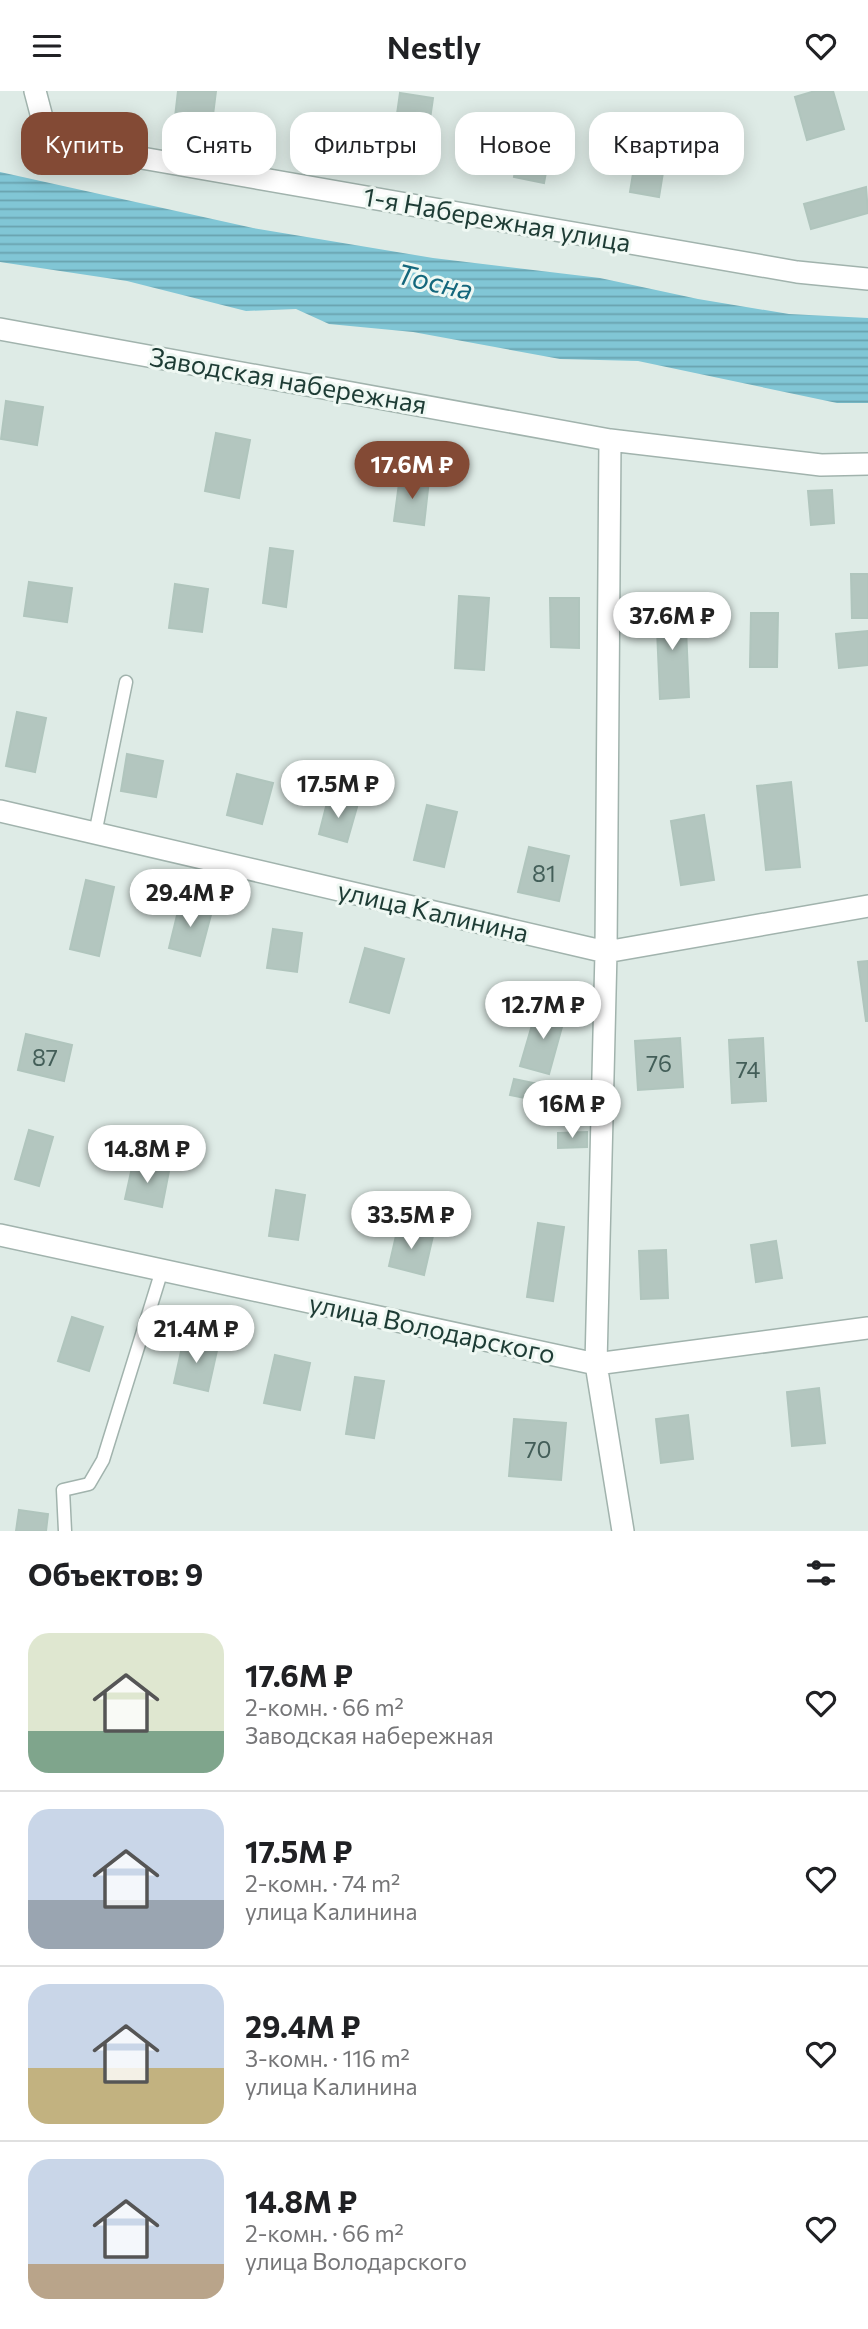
<!DOCTYPE html>
<html lang="ru">
<meta charset="utf-8">
<style>
body{margin:0;font-family:Commissioner,sans-serif;background:#f2f2f2;color:#202124;height:100vh;display:flex;flex-direction:column;font-size:26px;white-space:nowrap}
*{box-sizing:border-box;margin:0}
p{font-size:23px;color:#757577}
.icon{flex:none;width:38px;height:38px;fill:none;stroke:currentColor;stroke-width:2;stroke-linecap:round;stroke-linejoin:round}
.map{position:relative;height:1440px;overflow:hidden}
.details{display:flex;flex-direction:column;background:#fff;flex:1}
.details>*{flex:none}
.top-card{position:absolute;left:21px;top:21px;width:826px;height:63px;display:flex;gap:14px}
.price{position:absolute;translate:-50% -60px;padding:0 16px;border-radius:24px;background:#fff;color:#222;font-size:23px;line-height:46px;filter:drop-shadow(0 2px 4px #0008)}
.price::after{content:'';position:absolute;left:50%;top:42px;width:21px;height:16px;margin-left:-10px;background:inherit;clip-path:polygon(0 0,100% 0,50% 100%)}
.price.active{background:#834a35;color:#fff}
ul{padding:0;list-style:none}
li{display:flex;align-items:center;gap:21px;height:175px;padding:0 28px}
li+li{border-top:2px solid #e0e0e0}
li span{display:grid;place-items:center;flex:none;width:196px;height:140px;border-radius:21px;color:#555}
li>.icon{margin-inline-start:auto}
span .icon{width:84px;height:84px;fill:#fffc;stroke-width:1}
li b{font-size:30px}
h2{display:flex;justify-content:space-between;align-items:center;height:84px;padding:0 28px;font-size:30px}
.tag{padding:0 24px;border-radius:21px;background:#fff;box-shadow:0 4px 18px #0003;font-size:24px;line-height:63px}
.tag.active{background:#834a35;color:#fff}
header{display:flex;justify-content:space-between;align-items:center;height:91px;padding:0 28px;background:#fff;font-size:32px;font-weight:600}
.map>svg:first-child{display:block}
.water{fill:url(#water-rules)}
.building{fill:#b3c6bf;stroke:#b0c5bd;stroke-width:2}
.lines{fill:none;stroke-linecap:round;stroke-linejoin:round}
.service-casing{stroke:#a1b3ad;stroke-width:15}
.minor-casing{stroke:#a1b3ad;stroke-width:24}
.service{stroke:#fff;stroke-width:12}
.minor{stroke:#fff;stroke-width:21}
.labels{text-anchor:middle;stroke-width:6;stroke-linejoin:round;paint-order:stroke}
.number-label{font-size:23px;fill:#435e58}
.street-label{font-size:26px;fill:#1e3c35;stroke:#eff8f3}
.water-label{font-size:28px;font-style:italic;fill:#14677c;stroke:#eff8f3}
</style>
<header><svg class="icon" aria-label="menu" viewBox="0 0 24 24"><path d="M4 6h16M4 12h16M4 18h16"/></svg>Nestly<svg class="icon" aria-label="heart" viewBox="0 0 24 24"><path d="M12 20l-8-8c-3-5 5-10 8-4 3-6 11-1 8 4z"/></svg></header>
<div class="map">
<svg width="868" height="1440" viewBox="0 0 868 1440">
<defs>
<pattern id="water-rules" width="6" height="5" patternUnits="userSpaceOnUse" patternTransform="scale(1.75)"><rect width="6" height="5" fill="#81c6d5"/><path d="M0 2.5h6" fill="none" stroke="#69a2ae"/></pattern>
</defs>
<rect width="100%" height="100%" fill="#deebe6"/>
<path class="water" d="M0,81L253,137L433,167L600,187L698,208L789,223L868,227V312H837L638,270L560,268L413,241L329,233L296,218L246,220L127,190L0,171Z"/>
<path class="building" d="M178,0H216L211,40L174,35Z
M815,0H833L844,38L807,49L795,6Z
M400,2L433,7L424,70L391,65Z
M522,39L553,44L544,92L514,86Z
M638,52L667,57L659,106L630,101Z
M866,96L868,122L811,138L804,113Z
M6,310L43,316L37,354L1,348Z
M216,342L250,349L239,407L205,400Z
M400,385L429,389L424,434L394,430Z
M832,399L834,432L811,434L808,400Z
M270,457L293,460L286,516L263,512Z
M851,483H868V527H852Z
M29,491L72,497L67,531L24,525Z
M175,493L208,498L202,541L169,537Z
M459,505L489,507L484,579L455,577Z
M550,507H579V557L551,556Z
M685,514L689,606L660,608L656,515Z
M751,522H778L777,576H750Z
M868,540V574L839,577L836,543Z
M17,621L46,627L35,681L6,675Z
M127,663L163,670L156,706L121,700Z
M237,683L273,692L262,733L227,724Z
M791,691L800,776L766,779L757,695Z
M328,708L357,716L347,751L319,743Z
M427,714L457,721L444,776L414,769Z
M704,724L714,789L681,794L671,730Z
M529,756L569,765L559,810L518,801Z
M86,789L114,796L99,865L70,858Z
M180,812L212,820L200,865L169,857Z
M273,838L302,842L297,881L267,877Z
M365,857L404,868L389,922L350,911Z
M868,870V930H866L858,871Z
M537,917L565,925L549,983L520,975Z
M26,943L72,954L64,990L18,979Z
M680,947L683,996L638,999L635,950Z
M763,947L766,1010L732,1012L729,949Z
M514,988L543,994L540,1010L510,1004Z
M29,1039L53,1046L39,1095L15,1088Z
M587,1041V1056L558,1057V1042Z
M133,1072L169,1080L162,1116L125,1108Z
M276,1099L305,1104L298,1149L269,1145Z
M538,1132L564,1136L553,1210L527,1206Z
M398,1136L433,1145L424,1184L389,1175Z
M776,1150L782,1187L756,1191L751,1154Z
M666,1159L668,1207L641,1208L639,1160Z
M72,1226L103,1236L89,1280L58,1270Z
M184,1247L218,1255L208,1300L174,1292Z
M275,1264L310,1272L300,1319L264,1312Z
M355,1286L384,1290L374,1347L346,1343Z
M819,1297L825,1352L792,1355L787,1301Z
M688,1324L693,1368L661,1372L656,1328Z
M514,1328L566,1332L561,1389L509,1385Z
M19,1419L48,1423L46,1440H16Z"/>
<g class="lines">
<g class="service-casing">
<path id="service" d="M95,743L126,591
M65,1440L63,1399L89,1393L103,1369L162,1179"/>
</g>
<g class="minor-casing">
<path id="minor" d="M35,0L45,38L90,58L797,181L868,188
M0,238L610,349L821,374L868,373
M610,349L606,861L596,1273L623,1440
M0,720L606,861L868,815
M0,1144L596,1273L868,1237"/>
</g>
<use href="#service" class="service"/>
<use href="#minor" class="minor"/>
</g>
<g class="labels">
<g class="number-label">
<text x="544" y="791">81</text>
<text x="45" y="975">87</text>
<text x="659" y="981">76</text>
<text x="748" y="987">74</text>
<text x="538" y="1367">70</text>
</g>
<g class="street-label">
<text transform="translate(497 129) rotate(10)" y="9">1-я Набережная улица</text>
<text transform="translate(288 290) rotate(10)" y="9">Заводская набережная</text>
<text transform="translate(433 821) rotate(13)" y="9">улица Калинина</text>
<text transform="translate(432 1238) rotate(12)" y="9">улица Володарского</text>
</g>
<g class="water-label">
<text transform="translate(435 191) rotate(13)" y="10">Тосна</text>
</g>
</g>
</svg>
<b class="price active" style="left:412px;top:410px">17.6M ₽</b>
<b class="price" style="left:672px;top:561px">37.6M ₽</b>
<b class="price" style="left:338px;top:729px">17.5M ₽</b>
<b class="price" style="left:190px;top:838px">29.4M ₽</b>
<b class="price" style="left:543px;top:950px">12.7M ₽</b>
<b class="price" style="left:572px;top:1049px">16M ₽</b>
<b class="price" style="left:147px;top:1094px">14.8M ₽</b>
<b class="price" style="left:411px;top:1160px">33.5M ₽</b>
<b class="price" style="left:196px;top:1274px">21.4M ₽</b>
<div class="top-card">
<a class="tag active">Купить</a>
<a class="tag">Снять</a>
<a class="tag">Фильтры</a>
<a class="tag">Новое</a>
<a class="tag">Квартира</a>
</div>
</div>
<section class="details">
<h2>Объектов: 9<svg class="icon" aria-label="filters" viewBox="0 0 24 24"><path d="M4 7h16M4 17h16"/><circle cx="9" cy="7" r="2"/><circle cx="15" cy="17" r="2"/></svg></h2>
<ul>
<li><span style="background:linear-gradient(#dfe7d0 70%,#7fa58c 0)"><svg class="icon" aria-label="home" viewBox="0 0 24 24"><path d="M3 11l9-7 9 7M6 9v11h12V9"/></svg></span><div><b>17.6M ₽</b><p>2-комн. · 66 m²</p><p>Заводская набережная</p></div><svg class="icon" aria-label="heart" viewBox="0 0 24 24"><path d="M12 20l-8-8c-3-5 5-10 8-4 3-6 11-1 8 4z"/></svg></li>
<li><span style="background:linear-gradient(#c9d6e8 65%,#9aa5b1 0)"><svg class="icon" aria-label="home" viewBox="0 0 24 24"><path d="M3 11l9-7 9 7M6 9v11h12V9"/></svg></span><div><b>17.5M ₽</b><p>2-комн. · 74 m²</p><p>улица Калинина</p></div><svg class="icon" aria-label="heart" viewBox="0 0 24 24"><path d="M12 20l-8-8c-3-5 5-10 8-4 3-6 11-1 8 4z"/></svg></li>
<li><span style="background:linear-gradient(#c9d6e8 60%,#c2b280 0)"><svg class="icon" aria-label="home" viewBox="0 0 24 24"><path d="M3 11l9-7 9 7M6 9v11h12V9"/></svg></span><div><b>29.4M ₽</b><p>3-комн. · 116 m²</p><p>улица Калинина</p></div><svg class="icon" aria-label="heart" viewBox="0 0 24 24"><path d="M12 20l-8-8c-3-5 5-10 8-4 3-6 11-1 8 4z"/></svg></li>
<li><span style="background:linear-gradient(#c9d6e8 75%,#b9a48a 0)"><svg class="icon" aria-label="home" viewBox="0 0 24 24"><path d="M3 11l9-7 9 7M6 9v11h12V9"/></svg></span><div><b>14.8M ₽</b><p>2-комн. · 66 m²</p><p>улица Володарского</p></div><svg class="icon" aria-label="heart" viewBox="0 0 24 24"><path d="M12 20l-8-8c-3-5 5-10 8-4 3-6 11-1 8 4z"/></svg></li>
</ul>
</section>
